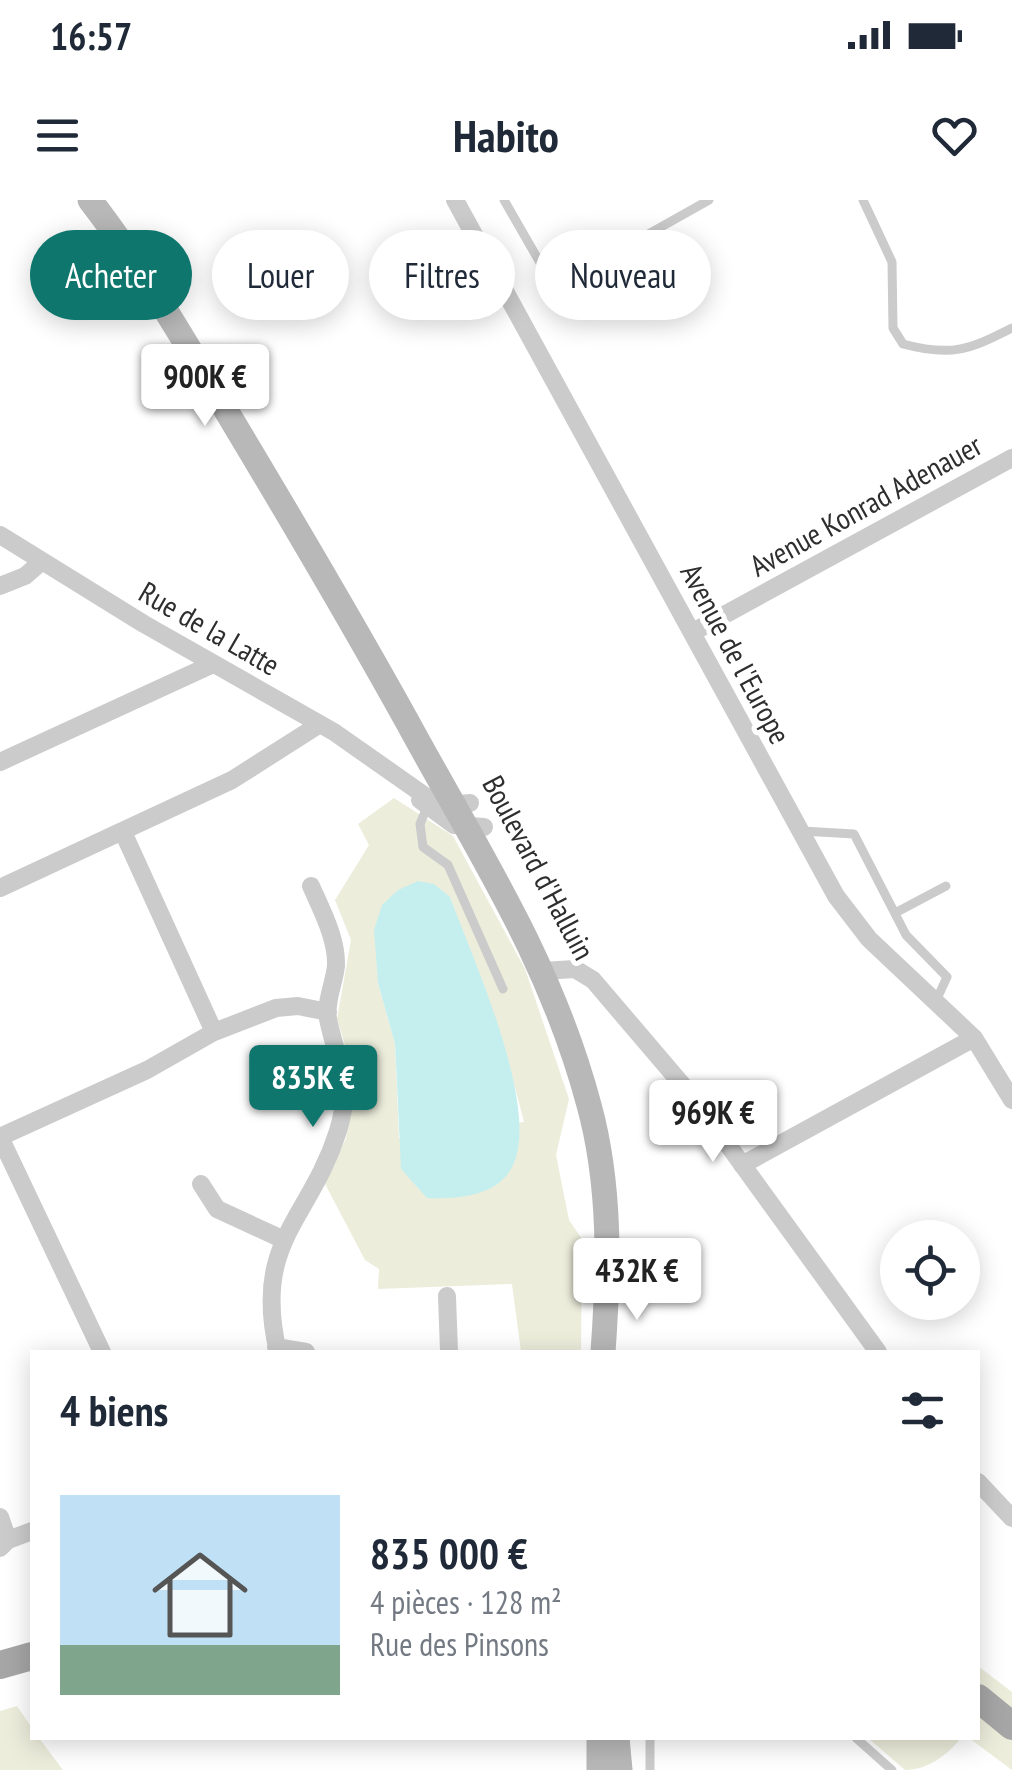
<!DOCTYPE html>
<html lang="fr">
<meta charset="utf-8">
<style>
body{margin:0;font-family:"PT Sans Narrow",sans-serif;background:#f6f6f7;color:#1f2937;height:100vh;display:flex;flex-direction:column;font-size:38px;white-space:nowrap}
*{box-sizing:border-box;margin:0}
p{font-size:32px;color:#747a83}
.icon{flex:none;width:55px;height:55px;fill:none;stroke:currentColor;stroke-width:2;stroke-linecap:round;stroke-linejoin:round}
.map{position:relative;flex:1;overflow:hidden}
.details{position:absolute;left:30px;top:1150px;width:950px;height:390px;display:flex;flex-direction:column;background:#fff;border-radius:0px;box-shadow:0 5px 25px #0003}
.details>*{flex:none}
.banner{position:absolute;left:30px;top:30px;width:952px;height:90px;display:flex;gap:20px}
.tools{position:absolute;left:880px;top:1020px;display:grid;gap:20px}
.tools a{display:grid;place-items:center;width:100px;height:100px;border-radius:50%;background:#fff;box-shadow:0 5px 25px #0003;font-size:50px}
.price{position:absolute;translate:-50% -85px;padding:0 22px;border-radius:10px;background:#fff;color:#222;font-size:32px;line-height:65px;filter:drop-shadow(0 2px 5px #0008)}
.price::after{content:'';position:absolute;left:50%;top:60px;width:30px;height:22px;margin-left:-15px;background:inherit;clip-path:polygon(0 0,100% 0,50% 100%)}
.price.on{background:#0f766e;color:#fff}
ul{padding:0;list-style:none}
li{display:flex;align-items:center;gap:30px;height:250px;padding:0 30px}
li+li{border-top:2px solid #e0e1e3}
li span{display:grid;place-items:center;flex:none;width:280px;height:200px;border-radius:0px;color:#555}
li>.icon{margin-inline-start:auto}
span .icon{width:120px;height:120px;fill:#fffc;stroke-width:1}
li b{font-size:42px}
h2{display:flex;justify-content:space-between;align-items:center;height:120px;padding:0 30px;font-size:42px}
.pill{padding:0 35px;border-radius:45px;background:#fff;box-shadow:0 5px 25px #0003;font-size:35px;line-height:90px}
.pill.on{background:#0f766e;color:#fff}
.status{display:flex;justify-content:space-between;align-items:center;height:70px;padding:0 50px;background:#fff;direction:ltr}
.status svg{height:28px;fill:currentColor}
header{display:flex;justify-content:space-between;align-items:center;height:130px;padding:0 30px;background:#fff;font-size:45px;font-weight:700}
.map>svg:first-child{display:block}
.green{fill:#eceddb;fill-rule:evenodd}
.water{fill:#c5efef}
.lines{fill:none;stroke-linecap:round;stroke-linejoin:round}
.service{stroke:#cbcbcb;stroke-width:9}
.minor{stroke:#cbcbcb;stroke-width:18}
.secondary{stroke:#b8b8b8;stroke-width:25}
.primary{stroke:#a6a6a6;stroke-width:28}
.labels{text-anchor:middle;stroke-width:10;stroke-linejoin:round;paint-order:stroke}
.street-label{font-size:30px;fill:#2e2e2e;stroke:#fff}
</style>
<div class="status"><b>16:57</b><svg viewBox="0 0 49 12"><path d="M0 12V9h3v3zM5 12V6h3v6zM10 12V3h3v9zM15 12V0h3v12zM26 1h20v11H26zM47 4h2v5h-2z"/></svg></div>
<header><svg class="icon" aria-label="menu" viewBox="0 0 24 24"><path d="M4 6h16M4 12h16M4 18h16"/></svg>Habito<svg class="icon" aria-label="heart" viewBox="0 0 24 24"><path d="M12 20l-8-8c-3-5 5-10 8-4 3-6 11-1 8 4z"/></svg></header>
<div class="map">
<svg width="1012" height="1570" viewBox="0 0 1012 1570">
<rect width="100%" height="100%" fill="#fff"/>
<path class="green" d="M394,598L453,636L525,769L569,899L556,955L569,1020L582,1039L581,1152H521L512,1084L378,1089L379,1069L365,1060L323,980L346,939L356,881L337,819L351,740L335,700L369,645L358,624ZM433,684L450,697L507,857L524,922L399,938L395,844L378,783Z
M978,1466L1012,1492V1570L969,1538H978Z
M17,1506L32,1528V1538H39L63,1570H0V1511Z
M868,1538H961C947,1555 928,1570 905,1570Z"/>
<path class="water" d="M418,681L434,684L450,697C472,757 544,913 511,969C495,997 455,999 427,998L401,969L395,844L378,783L374,730L382,705L398,690Z"/>
<g class="lines">
<path class="service" d="M504,0L554,87L709,0
M863,0L892,62L893,128L903,144C951,157 969,150 1012,128
M427,607L420,624L423,647L448,665L503,789
M802,631L854,634L906,735L947,777L936,801
M895,713L946,686
M650,1538V1570
M856,1538L892,1570"/>
<path class="minor" d="M455,0L836,696L869,739L974,838L1012,900
M0,335L144,424L334,532L428,598L449,605L470,603
M0,386L25,376L40,363
M693,432L1012,258
M0,562L213,464
M420,600L454,625L484,627
M123,632L214,832
M0,688L232,580L320,524
M542,771L575,769L593,780L697,902L878,1152
M0,937L147,870L214,832L276,808L298,806L328,812
M0,937L102,1152
M742,965L974,838
M201,984L217,1009L282,1039
M447,1096L449,1152
M276,1147L306,1152
M278,1152C252,1041 310,1020 338,931C353,883 337,863 328,819C325,802 334,784 336,766C337,739 322,711 311,686
M978,1282L1012,1318
M0,1317L8,1340
M0,1348L8,1340L32,1331"/>
<path class="secondary" d="M90,0C144,70 188,147 233,222C293,322 352,422 408,523C478,652 550,759 589,905C611,985 609,1070 603,1152
M617,1538L620,1570
M599,1570V1538"/>
<path class="primary" d="M0,1465L32,1456
M978,1498L1012,1526"/>
</g>
<g class="labels">
<g class="street-label">
<text transform="translate(866 306) rotate(-29)" y="10">Avenue Konrad Adenauer</text>
<text transform="translate(209 429) rotate(30)" y="10">Rue de la Latte</text>
<text transform="translate(735 454) rotate(62)" y="10">Avenue de l'Europe</text>
<text transform="translate(538 668) rotate(62)" y="10">Boulevard d'Halluin</text>
</g>
</g>
</svg>
<div class="tools">
<a><svg class="icon" aria-label="locate" viewBox="0 0 24 24"><circle cx="12" cy="12" r="6"/><path d="M12 2v4M12 18v4M2 12h4M18 12h4"/></svg></a>
</div>
<b class="price" style="left:205px;top:229px">900K €</b>
<b class="price on" style="left:313px;top:930px">835K €</b>
<b class="price" style="left:713px;top:965px">969K €</b>
<b class="price" style="left:637px;top:1123px">432K €</b>
<div class="banner">
<a class="pill on">Acheter</a>
<a class="pill">Louer</a>
<a class="pill">Filtres</a>
<a class="pill">Nouveau</a>
</div>
<section class="details">
<h2>4 biens<svg class="icon" aria-label="filters" viewBox="0 0 24 24"><path d="M4 7h16M4 17h16"/><circle cx="9" cy="7" r="2"/><circle cx="15" cy="17" r="2"/></svg></h2>
<ul>
<li><span style="background:linear-gradient(#bfe0f5 75%,#7fa58c 0)"><svg class="icon" aria-label="home" viewBox="0 0 24 24"><path d="M3 11l9-7 9 7M6 9v11h12V9"/></svg></span><div><b>835 000 €</b><p>4 pièces · 128 m²</p><p>Rue des Pinsons</p></div></li>
</ul>
</section>
</div>
